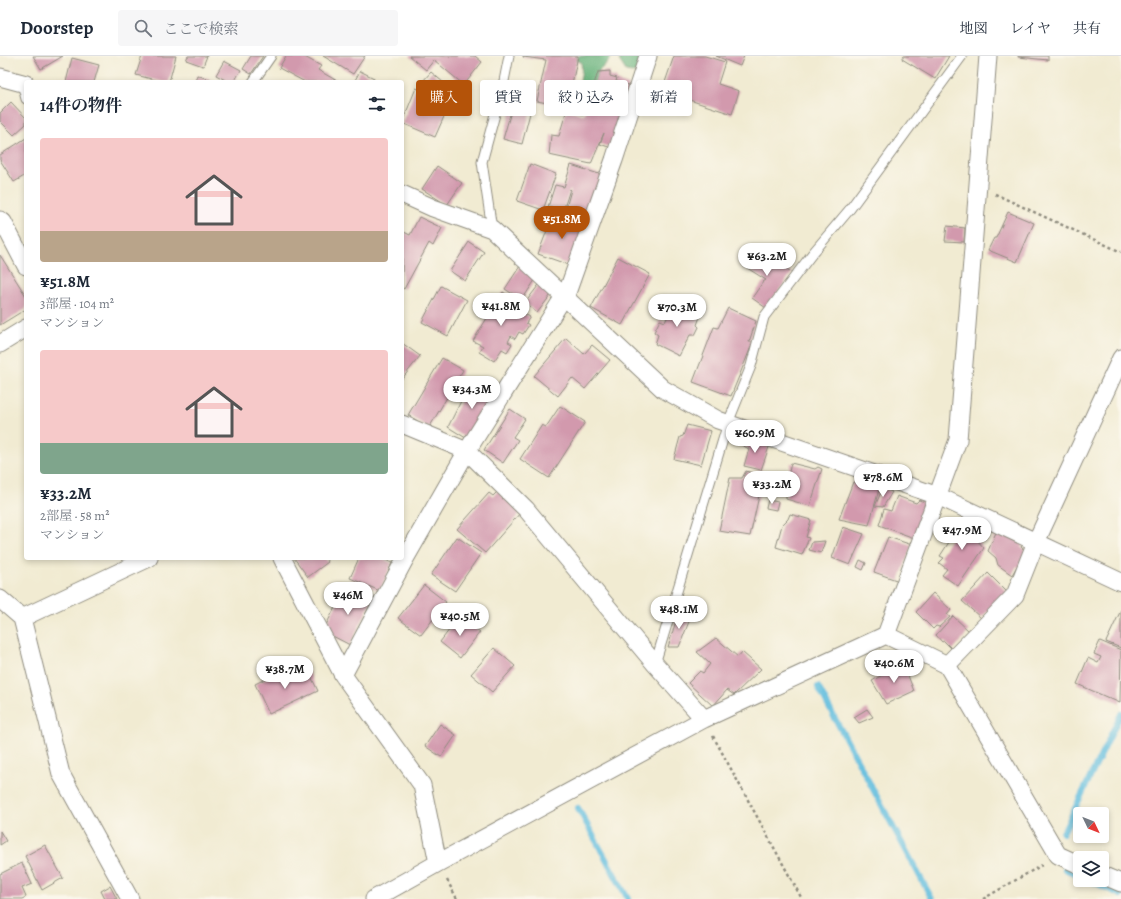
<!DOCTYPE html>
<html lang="ja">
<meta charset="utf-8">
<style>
body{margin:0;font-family:Alegreya,"Noto Serif JP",serif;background:#f6f6f7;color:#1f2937;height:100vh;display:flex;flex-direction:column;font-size:15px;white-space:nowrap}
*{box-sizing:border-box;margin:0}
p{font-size:13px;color:#747a83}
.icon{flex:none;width:22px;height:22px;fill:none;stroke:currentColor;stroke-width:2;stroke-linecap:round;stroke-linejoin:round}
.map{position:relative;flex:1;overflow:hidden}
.details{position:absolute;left:24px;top:24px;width:380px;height:480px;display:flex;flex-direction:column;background:#fff;border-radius:4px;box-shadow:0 2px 6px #0003}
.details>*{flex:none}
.banner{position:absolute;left:416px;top:24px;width:380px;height:36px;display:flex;gap:8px}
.needle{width:26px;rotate:133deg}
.tools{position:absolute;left:1073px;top:751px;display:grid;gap:8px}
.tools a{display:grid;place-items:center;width:36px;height:36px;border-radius:4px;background:#fff;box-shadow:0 2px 6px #0003;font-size:20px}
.price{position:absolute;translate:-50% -34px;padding:0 9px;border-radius:14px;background:#fff;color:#222;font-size:13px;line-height:26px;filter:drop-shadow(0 1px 2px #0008)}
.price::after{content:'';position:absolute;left:50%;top:24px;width:12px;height:9px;margin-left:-6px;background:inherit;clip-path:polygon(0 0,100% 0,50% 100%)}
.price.selected{background:#b45309;color:#fff}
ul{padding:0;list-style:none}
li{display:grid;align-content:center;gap:8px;height:212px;padding:0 16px}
li span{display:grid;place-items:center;height:124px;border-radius:4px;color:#555}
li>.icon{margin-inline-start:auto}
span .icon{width:72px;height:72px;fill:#fffc;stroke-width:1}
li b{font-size:17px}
h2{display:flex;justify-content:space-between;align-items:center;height:48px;padding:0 16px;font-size:17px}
.pill{padding:0 14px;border-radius:4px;background:#fff;box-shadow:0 2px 6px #0003;font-size:14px;line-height:36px}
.pill.selected{background:#b45309;color:#fff}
header{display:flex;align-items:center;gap:24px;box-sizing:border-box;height:56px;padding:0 20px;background:#fff;border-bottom:1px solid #e0e1e3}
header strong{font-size:19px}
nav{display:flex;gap:22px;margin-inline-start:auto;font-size:14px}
.search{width:280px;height:36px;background:#f6f6f7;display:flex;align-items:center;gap:10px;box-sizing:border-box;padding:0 14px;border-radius:4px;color:#747a83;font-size:15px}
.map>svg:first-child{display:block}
.forest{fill:#64b078;stroke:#486e52}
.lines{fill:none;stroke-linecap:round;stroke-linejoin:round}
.stream{stroke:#60bdde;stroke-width:6}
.building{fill:#d299ad}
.lane-casing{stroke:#8e8b7e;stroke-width:11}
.street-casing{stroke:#8e8b7e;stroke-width:19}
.path{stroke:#8e8b7e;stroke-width:2.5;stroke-dasharray:3 3;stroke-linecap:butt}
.lane{stroke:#fff;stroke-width:9}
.street{stroke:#fff;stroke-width:17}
</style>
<header>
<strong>Doorstep</strong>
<div class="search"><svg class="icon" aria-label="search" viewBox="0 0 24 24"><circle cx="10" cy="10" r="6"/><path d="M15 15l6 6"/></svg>ここで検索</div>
<nav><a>地図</a><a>レイヤ</a><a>共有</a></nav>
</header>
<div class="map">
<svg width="1121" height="843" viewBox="0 0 1121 843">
<rect width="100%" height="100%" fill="#fbf7ec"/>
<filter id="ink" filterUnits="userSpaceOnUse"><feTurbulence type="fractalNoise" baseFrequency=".025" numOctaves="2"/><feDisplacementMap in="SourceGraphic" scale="8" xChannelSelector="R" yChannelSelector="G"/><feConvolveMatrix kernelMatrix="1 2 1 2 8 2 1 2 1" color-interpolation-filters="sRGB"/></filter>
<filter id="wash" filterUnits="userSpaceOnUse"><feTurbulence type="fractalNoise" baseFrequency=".012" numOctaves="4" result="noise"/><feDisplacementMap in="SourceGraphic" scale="16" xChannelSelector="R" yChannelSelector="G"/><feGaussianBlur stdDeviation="0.9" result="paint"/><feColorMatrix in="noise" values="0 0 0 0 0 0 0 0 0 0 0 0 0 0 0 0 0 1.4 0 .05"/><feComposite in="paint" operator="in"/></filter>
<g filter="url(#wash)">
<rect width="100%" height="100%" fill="#f1ebd2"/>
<path class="forest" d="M576,0H613L598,16L591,37L582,51L575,40C579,29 583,17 581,6L577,4Z
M624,0H641L636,17L626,15L619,4Z"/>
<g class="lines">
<path class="stream" d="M818,631L932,843
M578,752L628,843
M1063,777L1121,658
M1065,813L1080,820
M1090,824L1121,839"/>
</g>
<g id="blocks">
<path class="building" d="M33,0H63L41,13Z
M142,0H176L169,26H163L136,19Z
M188,0H207L203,10L186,4Z
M251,0H263L251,18L243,13Z
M286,0H303L321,10L318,14L339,26H305L279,12Z
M323,0H365L353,18Z
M409,0H475L482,6L464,29L434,4L426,14Z
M523,0H578L567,51L537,45L546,4L523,1Z
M674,0H705L725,6L718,28L739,35L732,58L662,35Z
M716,0H744L740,10Z
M904,0H949L935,23L902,3Z
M1018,0H1048V4L1018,1Z
M72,2L99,9L94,26H66Z
M224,5L241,14L234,26H229L216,19Z
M360,15L374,22L372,26H354Z
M610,15V20L617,22L616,25L629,29L628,32L636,35L614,93L600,88L604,77L591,108L549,99L551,79L559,80L567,53L584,59L598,16Z
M431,16L444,27L437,36L423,25Z
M197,19L216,26H195Z
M416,32L450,47L435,81L402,67Z
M11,46L26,62V68L14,79L0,65V57Z
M512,52L530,57L522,88L503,83Z
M26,82V119L14,126L0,104V99Z
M530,108L556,118L543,154L517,145Z
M571,109L602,119L589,159L566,152L571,134L570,133L563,155L548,151L555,129L564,131Z
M437,110L462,127L447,149L422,133Z
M1008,156L1034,167L1017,206L988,194L994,182H996Z
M553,159L587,171L572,210L538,198Z
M419,161L442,172L433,190L429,187L404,233L402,232V175L410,179Z
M947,170L965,172L964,186L945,185Z
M469,186L484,196L465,225L450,215Z
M756,193L792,217L766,252L752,242L763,226L766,224L744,210Z
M0,199L26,240V253L0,269Z
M618,201L650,218L622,269L591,252Z
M520,210L537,221L522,244L505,233Z
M541,226L554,235L537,257L525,247Z
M441,230L467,244L448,280L422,266Z
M503,236L521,248L517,254L530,261L526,267L529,269L523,278L519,276L515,283L511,280L508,286L512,288L507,296L502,293L494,305L479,296L483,290L473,285Z
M676,244L701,258L697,269L699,271L695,279H690L679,300L655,288L658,279L654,276L660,264L665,266Z
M728,252L756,265L749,286H753L731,340L693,326L714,271L718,272Z
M566,282L584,298L592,289L610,304L585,333L572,322L558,340L534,320Z
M402,287L420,300L402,323Z
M442,302L463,314L429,372L408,359Z
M472,323L496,340L469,384L448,371Z
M560,350L585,366L549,422L520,403L542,369L546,371Z
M510,353L525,363L513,381L518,384L503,407L484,394Z
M687,369L711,375L701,409L674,403L680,381L683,380Z
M742,383L769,391L761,414L744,410L749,393L740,388Z
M791,407L815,413L818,411L822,413L810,450L786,443V438L784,437Z
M746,415L758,419L759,421L763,422L750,480L719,475L730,422H742Z
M865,423L880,430L869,469L839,463L853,426L863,427Z
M883,432L892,436L883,451L875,450Z
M498,435L521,456L485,497L457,473L489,437L493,440Z
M897,440L916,447L919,444L925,446L924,450L929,452L914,482L879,469L884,453L891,455Z
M768,444L778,446L776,454L766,452Z
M790,458L811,464L806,481L809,482L802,499L776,491L782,469L788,463Z
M966,460L982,471L979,476L982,478L977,484L984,492L958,530L942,519L947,513L939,507L944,502L940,500Z
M843,471L864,478L850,509L832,502Z
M997,474L1024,487L1021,491L1028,497L1021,512L1017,510L1012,519L998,509L996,502L988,495Z
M457,481L481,497L455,535L431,519Z
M888,481L912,489L899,525L874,516Z
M825,485L821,497L809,494L812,486Z
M294,502H325L328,506L308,521Z
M359,502H381L392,507L380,535L350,522Z
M860,504L866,507L863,514L857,511Z
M988,517L1007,536L981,562L962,545Z
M424,529L446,546L421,579L398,562Z
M345,532L372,545L350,589L323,575Z
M933,537L951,554L947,559L950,561L939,571L936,570L933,573L916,556Z
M1121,554V592L1106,586Z
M679,555L690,563L679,591H668Z
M460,560L480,576L460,602L440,586Z
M953,560L969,575L953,594L944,585L942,586L936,579Z
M716,582L738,601L742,596L761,613L734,639L727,634L713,650L688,627L700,615L703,617L710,608L697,596Z
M1100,585L1121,594L1120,647L1077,628L1088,602L1098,607L1101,601L1094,598Z
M494,592L515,610L492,636L471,618Z
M903,607L914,635L886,648L872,625Z
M288,612L294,623L309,616L318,635L269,658L255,628Z
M867,653L873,661L859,667L854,661Z
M440,668L456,679L441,701L425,690Z
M0,775L6,785L0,789Z
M45,789L63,822L42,834L25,800Z
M22,807L32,828L22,832L26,841L22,843H0V818Z
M110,830L117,843H105L101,835Z"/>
</g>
</g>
<g filter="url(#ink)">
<use href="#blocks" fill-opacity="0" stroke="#8e8b7e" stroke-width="1"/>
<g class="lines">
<g class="lane-casing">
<path id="lane" d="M253,26L271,0
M22,27L26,43
M492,173L482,106L504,25L509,0
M655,608L728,367L751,310L764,261L812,198L850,153L962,0"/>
</g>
<g class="street-casing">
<path id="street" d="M0,21L26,28
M402,138L433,152L492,173L663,333L718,364L938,440L1121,526
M0,164L3,166L26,210
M0,288L26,272
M402,368L467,395L526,453L655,608L704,663
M282,502L343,619L422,729L438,807
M0,543L22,562L61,718L130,843
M22,562L149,502
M886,579L947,609L1058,799L1080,809
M947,609L1015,539L1036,486L1121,302
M343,619L405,503L467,395L568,234L614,104L648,0
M1102,819L1121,827
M374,843L438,807L704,663L886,579L958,384L988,0"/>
</g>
<path class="path" d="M995,138L1121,196
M713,680L802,843
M447,824L457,843
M983,843L1042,809"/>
<use href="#lane" class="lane"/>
<use href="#street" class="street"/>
</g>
</g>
</svg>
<div class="tools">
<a><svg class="needle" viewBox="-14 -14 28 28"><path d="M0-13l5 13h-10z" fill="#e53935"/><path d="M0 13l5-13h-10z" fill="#747a83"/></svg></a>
<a><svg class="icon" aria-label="layers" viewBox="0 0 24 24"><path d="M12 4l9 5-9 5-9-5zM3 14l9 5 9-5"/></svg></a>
</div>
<b class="price selected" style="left:562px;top:184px">¥51.8M</b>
<b class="price" style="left:767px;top:221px">¥63.2M</b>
<b class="price" style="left:501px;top:271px">¥41.8M</b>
<b class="price" style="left:677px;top:272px">¥70.3M</b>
<b class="price" style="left:472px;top:354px">¥34.3M</b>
<b class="price" style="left:755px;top:398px">¥60.9M</b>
<b class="price" style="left:883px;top:442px">¥78.6M</b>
<b class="price" style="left:772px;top:449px">¥33.2M</b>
<b class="price" style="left:962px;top:495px">¥47.9M</b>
<b class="price" style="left:348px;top:560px">¥46M</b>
<b class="price" style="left:679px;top:574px">¥48.1M</b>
<b class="price" style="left:460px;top:581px">¥40.5M</b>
<b class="price" style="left:894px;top:628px">¥40.6M</b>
<b class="price" style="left:285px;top:634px">¥38.7M</b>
<div class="banner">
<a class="pill selected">購入</a>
<a class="pill">賃貸</a>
<a class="pill">絞り込み</a>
<a class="pill">新着</a>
</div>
<section class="details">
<h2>14件の物件<svg class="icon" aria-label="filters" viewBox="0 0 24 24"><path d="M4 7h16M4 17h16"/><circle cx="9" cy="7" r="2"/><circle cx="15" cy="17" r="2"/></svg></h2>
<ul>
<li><span style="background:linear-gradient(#f6c9c9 75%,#b9a48a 0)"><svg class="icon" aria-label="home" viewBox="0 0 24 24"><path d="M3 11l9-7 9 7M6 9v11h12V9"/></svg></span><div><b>¥51.8M</b><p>3部屋 · 104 m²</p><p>マンション</p></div></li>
<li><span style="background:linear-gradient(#f6c9c9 75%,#7fa58c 0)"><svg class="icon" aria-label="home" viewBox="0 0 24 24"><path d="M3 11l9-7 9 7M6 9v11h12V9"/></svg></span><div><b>¥33.2M</b><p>2部屋 · 58 m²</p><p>マンション</p></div></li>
</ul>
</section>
</div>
